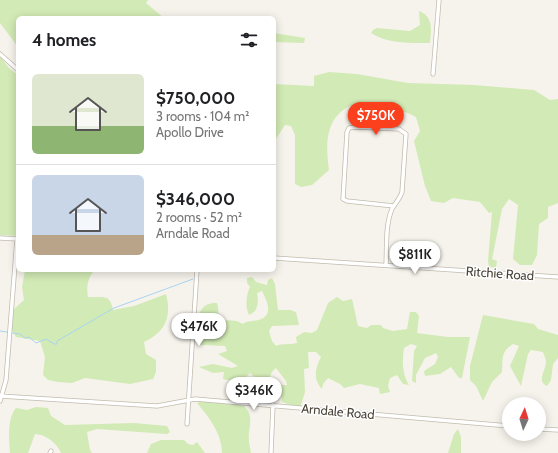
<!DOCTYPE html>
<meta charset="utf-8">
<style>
body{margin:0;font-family:Cabin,sans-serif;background:#f2f2f2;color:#202124;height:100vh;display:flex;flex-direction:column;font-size:15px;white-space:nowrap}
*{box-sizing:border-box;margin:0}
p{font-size:13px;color:#757577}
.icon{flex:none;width:22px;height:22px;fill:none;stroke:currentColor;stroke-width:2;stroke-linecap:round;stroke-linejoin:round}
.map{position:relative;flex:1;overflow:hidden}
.drawer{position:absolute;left:16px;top:16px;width:260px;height:256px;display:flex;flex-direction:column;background:#fff;border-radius:6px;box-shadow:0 2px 10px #0003}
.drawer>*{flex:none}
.needle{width:26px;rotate:4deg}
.fabs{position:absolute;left:502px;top:397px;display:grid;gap:8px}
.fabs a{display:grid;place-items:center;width:44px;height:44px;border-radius:50%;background:#fff;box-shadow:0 2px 10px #0003;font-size:20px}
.price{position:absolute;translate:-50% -34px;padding:0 9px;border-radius:14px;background:#fff;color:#222;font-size:13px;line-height:26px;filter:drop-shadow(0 1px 2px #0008)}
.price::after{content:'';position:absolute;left:50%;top:24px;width:12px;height:9px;margin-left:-6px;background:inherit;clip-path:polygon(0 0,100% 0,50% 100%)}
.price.current{background:#fc3f1d;color:#fff}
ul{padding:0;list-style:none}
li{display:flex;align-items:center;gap:12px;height:100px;padding:0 16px}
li+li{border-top:1px solid #e0e0e0}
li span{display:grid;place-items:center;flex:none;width:112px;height:80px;border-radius:6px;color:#555}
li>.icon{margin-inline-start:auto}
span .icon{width:48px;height:48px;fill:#fffc;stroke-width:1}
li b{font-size:17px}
h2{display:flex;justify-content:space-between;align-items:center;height:48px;padding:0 16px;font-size:17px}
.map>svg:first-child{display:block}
.green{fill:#d2eab5}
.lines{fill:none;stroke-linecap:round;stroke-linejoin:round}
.stream{stroke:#a9d4f2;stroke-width:1}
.minor-casing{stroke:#c2bbae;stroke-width:5}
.minor{stroke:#fff;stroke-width:3.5}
.labels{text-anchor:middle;stroke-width:3;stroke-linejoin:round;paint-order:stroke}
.street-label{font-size:13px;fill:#4b4439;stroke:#fff}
</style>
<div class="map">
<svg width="558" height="453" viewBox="0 0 558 453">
<rect width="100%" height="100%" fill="#f6f3ec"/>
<path class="green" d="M0,0H148L146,3L164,18H18V47L0,23Z
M419,11C434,17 431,30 430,43C412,43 387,44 371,33L373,30L377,28L410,31L420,25Z
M274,33L305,38L304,43L274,42Z
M0,56L9,68L18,75V236L0,235Z
M329,72L357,74L408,83L474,85L534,90L550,100L558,99V203L548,207V218L539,224L537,255L532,265H520L513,259L518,205L509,199L502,209L492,259L497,261L496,268L489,267L488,261L492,212L489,213L480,202L453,198L444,203L431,201L425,186L414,141L420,131L416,117C404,110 393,109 378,107C370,106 356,103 348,107C324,120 326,148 329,170L312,185L301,187L295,184V135L291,126L285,125L274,142V84L314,86V76Z
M25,270H95C88,277 86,287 88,297C102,298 110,293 113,310L134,306L166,294C172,316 166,332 144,342L146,354L156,360V372L153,379L130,384L85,378L72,383L58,382L48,380L43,375L45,357L40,341L16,337L10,327L14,309L24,300L22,287Z
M252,277L256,282L267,285L268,280L272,278L275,284L278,310H290L296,312L299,325L272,326L269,331L272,341L276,346C283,343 289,345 297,343L296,337L304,332L312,333L317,330L328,303L337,297L343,301L352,299L358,326L367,328L371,325H381L383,328L393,331L407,329L410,312H416L419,316L417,333L448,337H470L462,378H459L451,367L440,374L425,376L424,371L435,364L438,357L436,353L425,358L416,375V383L412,381L414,351L417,346L411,344L404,348C402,360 402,374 409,385L403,384L397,375L390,378L388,386L390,392L380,394L379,388L360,384L344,388L340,384L328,378L323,384L322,389C313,380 315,368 321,357L316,352H308L309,368L304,369L305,392L300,408L282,402L281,385H287L286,381L276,368C266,376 269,390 260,397L254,396L253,384L258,380L250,373L244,379H237L232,381L223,379L224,372L213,373L199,367L213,364L232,368L238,366L218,354L227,351L225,346L201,345C196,330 193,302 217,303C220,312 217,321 219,330L224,329L226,320L237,321L243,324C248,320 255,322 261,319C274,314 266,299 262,291L257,293C259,302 258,312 249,315C245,307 246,295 250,287L247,283V278Z
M483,315L534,324L538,329L558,335V358L553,364L551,380L547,386C536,381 546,370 546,362C546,359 544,355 543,352L531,350L528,354L521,386L510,366L519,346L513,344C500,352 503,360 502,372L492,382L483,401L476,386L470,380V366Z
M202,401L244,406C253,414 250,423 249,433C248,440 250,447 251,453H222C222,434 209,417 197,403Z
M36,407L48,408L51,416L65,425L134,423L167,426L170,432L167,434L97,429L87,432L90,450L92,453H61C57,443 45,434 35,434L28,453H10C9,440 7,418 16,408L27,410Z
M458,429L461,437V453H448L454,434Z
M161,440H184L188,444L193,445L197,442L205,453H147L151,444Z"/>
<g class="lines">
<path class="stream" d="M0,331L7,332
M12,333L20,334L25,338L29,337L36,343L46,339L54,344H57V341L114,308L193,279"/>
<g class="minor-casing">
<path id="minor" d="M0,54L18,70
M433,74L439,0
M0,238L18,239
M274,258L558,277
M386,265C387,248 385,225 392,209C395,203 400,199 402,192L406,134L399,129L356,127L349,128L347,132L343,199L347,201L394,206
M0,396L157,406L195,399L509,426
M0,401L6,380L17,239
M187,424L197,270
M539,429L558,430
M50,453L51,451
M271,453L273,405"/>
</g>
<use href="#minor" class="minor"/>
</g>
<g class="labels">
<g class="street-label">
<text transform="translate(500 273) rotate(4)" y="5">Ritchie Road</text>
<text transform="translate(338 411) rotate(5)" y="5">Arndale Road</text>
</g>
</g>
</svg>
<div class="fabs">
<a><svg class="needle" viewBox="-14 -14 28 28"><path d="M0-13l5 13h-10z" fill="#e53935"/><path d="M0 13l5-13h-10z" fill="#757577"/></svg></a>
</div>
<b class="price current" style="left:376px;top:136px">$750K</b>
<b class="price" style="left:415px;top:275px">$811K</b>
<b class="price" style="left:199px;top:347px">$476K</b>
<b class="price" style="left:254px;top:411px">$346K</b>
<section class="drawer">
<h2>4 homes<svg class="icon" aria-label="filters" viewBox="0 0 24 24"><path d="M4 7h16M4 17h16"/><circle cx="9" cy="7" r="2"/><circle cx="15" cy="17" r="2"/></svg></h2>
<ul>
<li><span style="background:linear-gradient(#dfe7d0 65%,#8fb573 0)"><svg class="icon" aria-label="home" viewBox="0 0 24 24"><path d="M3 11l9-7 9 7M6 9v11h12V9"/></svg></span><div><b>$750,000</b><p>3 rooms · 104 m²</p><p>Apollo Drive</p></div></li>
<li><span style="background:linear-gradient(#c9d6e8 75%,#b9a48a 0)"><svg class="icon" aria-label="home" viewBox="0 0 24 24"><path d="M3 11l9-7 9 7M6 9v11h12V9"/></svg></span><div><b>$346,000</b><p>2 rooms · 52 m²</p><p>Arndale Road</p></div></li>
</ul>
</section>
</div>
